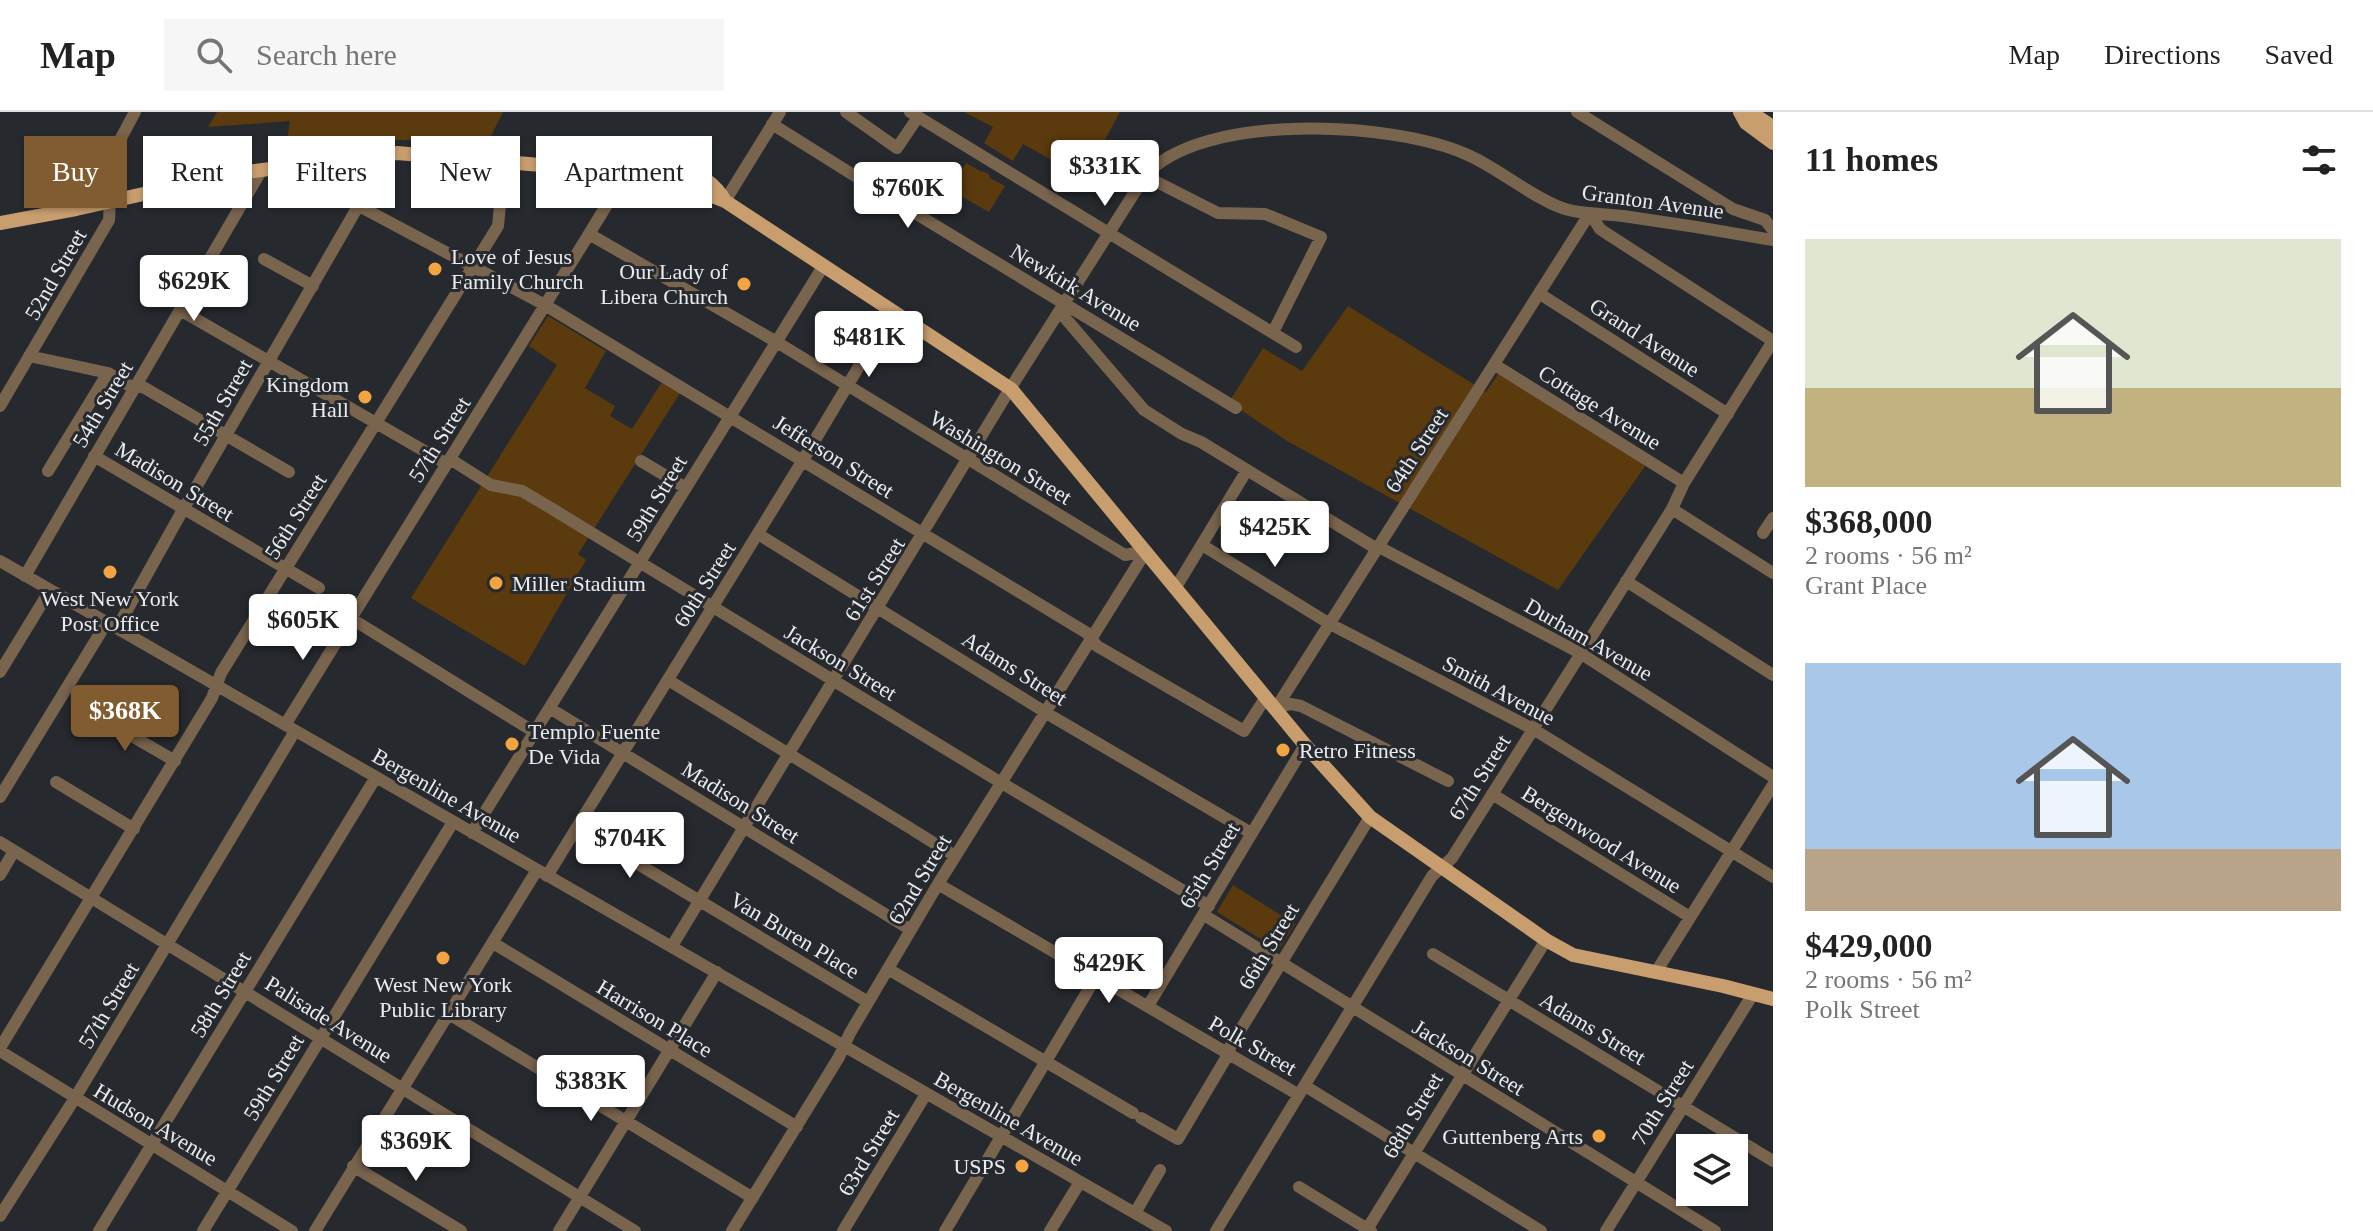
<!DOCTYPE html>
<meta charset="utf-8">
<style>
body{margin:0;font-family:"Times New Roman",serif;background:#f6f6f6;color:#222;height:100vh;display:flex;flex-direction:column;font-size:30px;white-space:nowrap}
*{box-sizing:border-box;margin:0}
p{font-size:26px;color:#767676}
.icon{flex:none;width:44px;height:44px;fill:none;stroke:currentColor;stroke-width:2;stroke-linecap:round;stroke-linejoin:round}
.map{position:relative;flex:1;overflow:hidden}
.panel{display:flex;flex-direction:column;background:#fff;width:600px}
.panel>*{flex:none}
.banner{position:absolute;left:24px;top:24px;width:760px;height:72px;display:flex;gap:16px}
.buttons{position:absolute;left:1676px;top:1022px;display:grid;gap:16px}
.buttons a{display:grid;place-items:center;width:72px;height:72px;border-radius:0px;background:#fff;box-shadow:0 2px 6px #0004;font-size:40px}
.price{position:absolute;translate:-50% -68px;padding:0 18px;border-radius:8px;background:#fff;color:#222;font-size:26px;line-height:52px;filter:drop-shadow(0 2px 4px #0008)}
.price::after{content:'';position:absolute;left:50%;top:48px;width:24px;height:18px;margin-left:-12px;background:inherit;clip-path:polygon(0 0,100% 0,50% 100%)}
.price.active{background:#805c30;color:#fff}
ul{padding:0;list-style:none}
li{display:grid;align-content:center;gap:16px;height:424px;padding:0 32px}
li span{display:grid;place-items:center;height:248px;border-radius:0px;color:#555}
li>.icon{margin-inline-start:auto}
span .icon{width:144px;height:144px;fill:#fffc;stroke-width:1}
li b{font-size:34px}
h2{display:flex;justify-content:space-between;align-items:center;height:96px;padding:0 32px;font-size:34px}
.tag{padding:0 28px;border-radius:0px;background:#fff;box-shadow:0 2px 6px #0004;font-size:28px;line-height:72px}
.tag.active{background:#805c30;color:#fff}
header{display:flex;align-items:center;gap:48px;box-sizing:border-box;height:112px;padding:0 40px;background:#fff;border-bottom:2px solid #e0e0e0}
header strong{font-size:38px}
nav{display:flex;gap:44px;margin-inline-start:auto;font-size:28px}
.search{width:560px;height:72px;background:#f6f6f6;display:flex;align-items:center;gap:20px;box-sizing:border-box;padding:0 28px;border-radius:0px;color:#767676;font-size:30px}
main{display:flex;flex:1;min-height:0}
.map>svg:first-child{display:block}
.green{fill:#5b3a0e}
.lines{fill:none;stroke-linecap:round;stroke-linejoin:round}
.minor{stroke:#79644e;stroke-width:12}
.major{stroke:#c99e6f;stroke-width:14}
.poi-dot{fill:#f3a442;stroke:#262a2e;stroke-width:3}
.labels{text-anchor:middle;stroke-width:6;stroke-linejoin:round;paint-order:stroke}
.street-label{font-size:22px;fill:#e9ebee;stroke:#262a2e}
.poi-label{font-size:22px;fill:#e9ebee;stroke:#262a2e;text-anchor:start}
</style>
<header>
<strong>Map</strong>
<div class="search"><svg class="icon" aria-label="search" viewBox="0 0 24 24"><circle cx="10" cy="10" r="6"/><path d="M15 15l6 6"/></svg>Search here</div>
<nav><a>Map</a><a>Directions</a><a>Saved</a></nav>
</header>
<main>
<div class="map">
<svg width="1773" height="1119" viewBox="0 0 1773 1119">
<rect width="100%" height="100%" fill="#262a2e"/>
<path class="green" d="M217,0H503L485,36L417,28H387L285,42L290,9L208,15Z
M964,0H1120L1088,59L1073,60L1023,32L1013,49L984,31L993,15Z
M966,51L980,59L988,61L990,66L1005,74L989,100L950,78Z
M1348,194L1486,280L1498,262H1502L1646,353L1558,478L1287,329L1229,290L1263,236L1302,259Z
M548,204L606,239L585,276L615,294L610,304L632,317L662,270L680,281L578,442L586,448L525,554L411,486L557,253L529,234Z
M1233,773L1295,812L1279,838L1217,800Z"/>
<g class="lines">
<path class="minor" d="M846,0L897,36L918,5
M910,0L1296,235
M1577,0L1733,97L1765,108L1773,118
M772,12L882,81L1236,296
M1145,64L1218,101L1265,102L1321,125L1273,220
M725,89L780,0
M359,94L545,193L1087,521L1097,534L1244,619L1266,585
M84,95L135,0
M1590,101L1600,117L1609,123L1773,229
M589,122L775,229L1125,443L1146,439
M264,147L313,174
M1540,182L1728,302
M180,198L447,352
M1060,200L1144,298L1182,322L1201,330L1377,437
M29,244L108,261L130,274L143,275L289,360
M1495,253L1684,371
M0,294L109,108L110,88
M94,344L319,476
M450,347L491,373L522,379L554,398L995,667L1209,794
M641,349L686,376
M48,359L108,261
M1672,397L1773,461
M1763,421L1773,406
M758,422L1053,605L1251,721
M1202,433L1330,512L1533,617L1773,765
M1379,435L1580,541L1773,665
M0,449L1166,1119
M25,464L261,59
M1626,469L1773,563
M1176,475L1247,358
M352,507L536,621
M117,516L180,403L379,58L383,43
M0,560L50,478
M668,568L910,716
M1276,596L1590,101
M1276,596L1291,592L1301,594L1448,669
M551,597L911,818
M94,602L175,649
M285,613L589,122L619,73L622,60
M56,670L134,717
M1492,682L1690,805
M0,685L107,510
M578,716L868,890
M913,718L955,744
M472,721L824,153
M0,730L635,1119
M0,763L14,739
M547,764L803,348L892,199
M938,772L1299,983
M1204,803L1715,1119
M493,831L797,1015
M672,834L1008,280L1145,64C1200,0 1393,9 1468,43C1499,57 1526,81 1557,94C1577,103 1602,101 1623,104C1673,111 1723,119 1773,128
M1433,842L1773,1049
M888,857L1133,1001
M1656,860L1773,673
M1148,894L1305,633
M449,902L753,1086
M0,936L212,586L221,561L498,114L504,51
M0,939L292,1119
M1305,974L1541,1119
M1141,1006L1178,1027L1229,941L1230,935L1370,705
M353,1054L461,1119
M1299,1075L1371,1119
M1135,1101L1160,1058
M0,1104L75,986L295,619
M99,1119L376,665
M203,1119L453,710
M315,1119L537,758
M559,1119L717,860
M732,1119L839,945L850,921L938,772L1146,439
M843,1119L926,982
M945,1119L1096,865
M1050,1119L1080,1070
M1216,1119L1432,764L1452,746L1672,397L1684,371L1773,229
M1366,1119L1546,828
M1606,1119L1753,882"/>
<path class="major" d="M1740,0L1746,11L1773,31
M1750,0L1773,15
M622,60C656,43 706,55 725,89
M0,111L76,97L238,61L397,41L612,59L636,65L686,69L712,84L725,89L1011,277L1305,633L1370,705L1546,828L1573,843L1723,874L1773,887"/>
</g>
<g class="poi-dot">
<circle cx="435" cy="157" r="8"/>
<circle cx="744" cy="172" r="8"/>
<circle cx="365" cy="285" r="8"/>
<circle cx="110" cy="460" r="8"/>
<circle cx="496" cy="471" r="8"/>
<circle cx="512" cy="632" r="8"/>
<circle cx="1283" cy="638" r="8"/>
<circle cx="443" cy="846" r="8"/>
<circle cx="1599" cy="1024" r="8"/>
<circle cx="1022" cy="1054" r="8"/>
</g>
<g class="labels">
<g class="street-label">
<text transform="translate(1653 89) rotate(8)" y="8">Granton Avenue</text>
<text transform="translate(55 162) rotate(-60)" y="8">52nd Street</text>
<text transform="translate(1076 175) rotate(31)" y="8">Newkirk Avenue</text>
<text transform="translate(1645 225) rotate(33)" y="8">Grand Avenue</text>
<text transform="translate(222 290) rotate(-60)" y="8">55th Street</text>
<text transform="translate(102 292) rotate(-59)" y="8">54th Street</text>
<text transform="translate(1600 295) rotate(32)" y="8">Cottage Avenue</text>
<text transform="translate(439 327) rotate(-58)" y="8">57th Street</text>
<text transform="translate(1416 338) rotate(-57)" y="8">64th Street</text>
<text transform="translate(834 344) rotate(32)" y="8">Jefferson Street</text>
<text transform="translate(1001 345) rotate(31)" y="8">Washington Street</text>
<text transform="translate(175 369) rotate(31)" y="8">Madison Street</text>
<text transform="translate(656 386) rotate(-59)" y="8">59th Street</text>
<text transform="translate(295 404) rotate(-58)" y="8">56th Street</text>
<text transform="translate(874 467) rotate(-58)" y="8">61st Street</text>
<text transform="translate(704 472) rotate(-58)" y="8">60th Street</text>
<text transform="translate(1589 527) rotate(30)" y="8">Durham Avenue</text>
<text transform="translate(841 550) rotate(31)" y="8">Jackson Street</text>
<text transform="translate(1015 556) rotate(32)" y="8">Adams Street</text>
<text transform="translate(1499 578) rotate(28)" y="8">Smith Avenue</text>
<text transform="translate(1479 665) rotate(-58)" y="8">67th Street</text>
<text transform="translate(447 683) rotate(30)" y="8">Bergenline Avenue</text>
<text transform="translate(741 690) rotate(32)" y="8">Madison Street</text>
<text transform="translate(1602 727) rotate(32)" y="8">Bergenwood Avenue</text>
<text transform="translate(1209 753) rotate(-59)" y="8">65th Street</text>
<text transform="translate(919 767) rotate(-59)" y="8">62nd Street</text>
<text transform="translate(795 823) rotate(31)" y="8">Van Buren Place</text>
<text transform="translate(1268 834) rotate(-59)" y="8">66th Street</text>
<text transform="translate(220 882) rotate(-59)" y="8">58th Street</text>
<text transform="translate(108 893) rotate(-59)" y="8">57th Street</text>
<text transform="translate(655 906) rotate(31)" y="8">Harrison Place</text>
<text transform="translate(329 907) rotate(32)" y="8">Palisade Avenue</text>
<text transform="translate(1593 916) rotate(31)" y="8">Adams Street</text>
<text transform="translate(1253 933) rotate(30)" y="8">Polk Street</text>
<text transform="translate(1469 945) rotate(31)" y="8">Jackson Street</text>
<text transform="translate(273 965) rotate(-59)" y="8">59th Street</text>
<text transform="translate(1662 990) rotate(-58)" y="8">70th Street</text>
<text transform="translate(1412 1003) rotate(-59)" y="8">68th Street</text>
<text transform="translate(1009 1006) rotate(30)" y="8">Bergenline Avenue</text>
<text transform="translate(156 1012) rotate(31)" y="8">Hudson Avenue</text>
<text transform="translate(868 1040) rotate(-59)" y="8">63rd Street</text>
</g>
<g class="poi-label">
<text x="451" y="152">Love of Jesus<tspan x="451" dy="25">Family Church</tspan></text>
<text x="728" y="167" text-anchor="end">Our Lady of<tspan x="728" dy="25">Libera Church</tspan></text>
<text x="349" y="280" text-anchor="end">Kingdom<tspan x="349" dy="25">Hall</tspan></text>
<text x="512" y="479">Miller Stadium</text>
<text x="110" y="494" text-anchor="middle">West New York<tspan x="110" dy="25">Post Office</tspan></text>
<text x="528" y="627">Templo Fuente<tspan x="528" dy="25">De Vida</tspan></text>
<text x="1299" y="646">Retro Fitness</text>
<text x="443" y="880" text-anchor="middle">West New York<tspan x="443" dy="25">Public Library</tspan></text>
<text x="1583" y="1032" text-anchor="end">Guttenberg Arts</text>
<text x="1006" y="1062" text-anchor="end">USPS</text>
</g>
</g>
</svg>
<div class="buttons">
<a><svg class="icon" aria-label="layers" viewBox="0 0 24 24"><path d="M12 4l9 5-9 5-9-5zM3 14l9 5 9-5"/></svg></a>
</div>
<b class="price" style="left:1105px;top:96px">$331K</b>
<b class="price" style="left:908px;top:118px">$760K</b>
<b class="price" style="left:194px;top:211px">$629K</b>
<b class="price" style="left:869px;top:267px">$481K</b>
<b class="price" style="left:1275px;top:457px">$425K</b>
<b class="price" style="left:303px;top:550px">$605K</b>
<b class="price active" style="left:125px;top:641px">$368K</b>
<b class="price" style="left:630px;top:768px">$704K</b>
<b class="price" style="left:1109px;top:893px">$429K</b>
<b class="price" style="left:591px;top:1011px">$383K</b>
<b class="price" style="left:416px;top:1071px">$369K</b>
<div class="banner">
<a class="tag active">Buy</a>
<a class="tag">Rent</a>
<a class="tag">Filters</a>
<a class="tag">New</a>
<a class="tag">Apartment</a>
</div>
</div>
<section class="panel">
<h2>11 homes<svg class="icon" aria-label="filters" viewBox="0 0 24 24"><path d="M4 7h16M4 17h16"/><circle cx="9" cy="7" r="2"/><circle cx="15" cy="17" r="2"/></svg></h2>
<ul>
<li><span style="background:linear-gradient(#dfe7d0 60%,#c2b280 0)"><svg class="icon" aria-label="home" viewBox="0 0 24 24"><path d="M3 11l9-7 9 7M6 9v11h12V9"/></svg></span><div><b>$368,000</b><p>2 rooms · 56 m²</p><p>Grant Place</p></div></li>
<li><span style="background:linear-gradient(#a9c7e8 75%,#b9a48a 0)"><svg class="icon" aria-label="home" viewBox="0 0 24 24"><path d="M3 11l9-7 9 7M6 9v11h12V9"/></svg></span><div><b>$429,000</b><p>2 rooms · 56 m²</p><p>Polk Street</p></div></li>
</ul>
</section>
</main>
